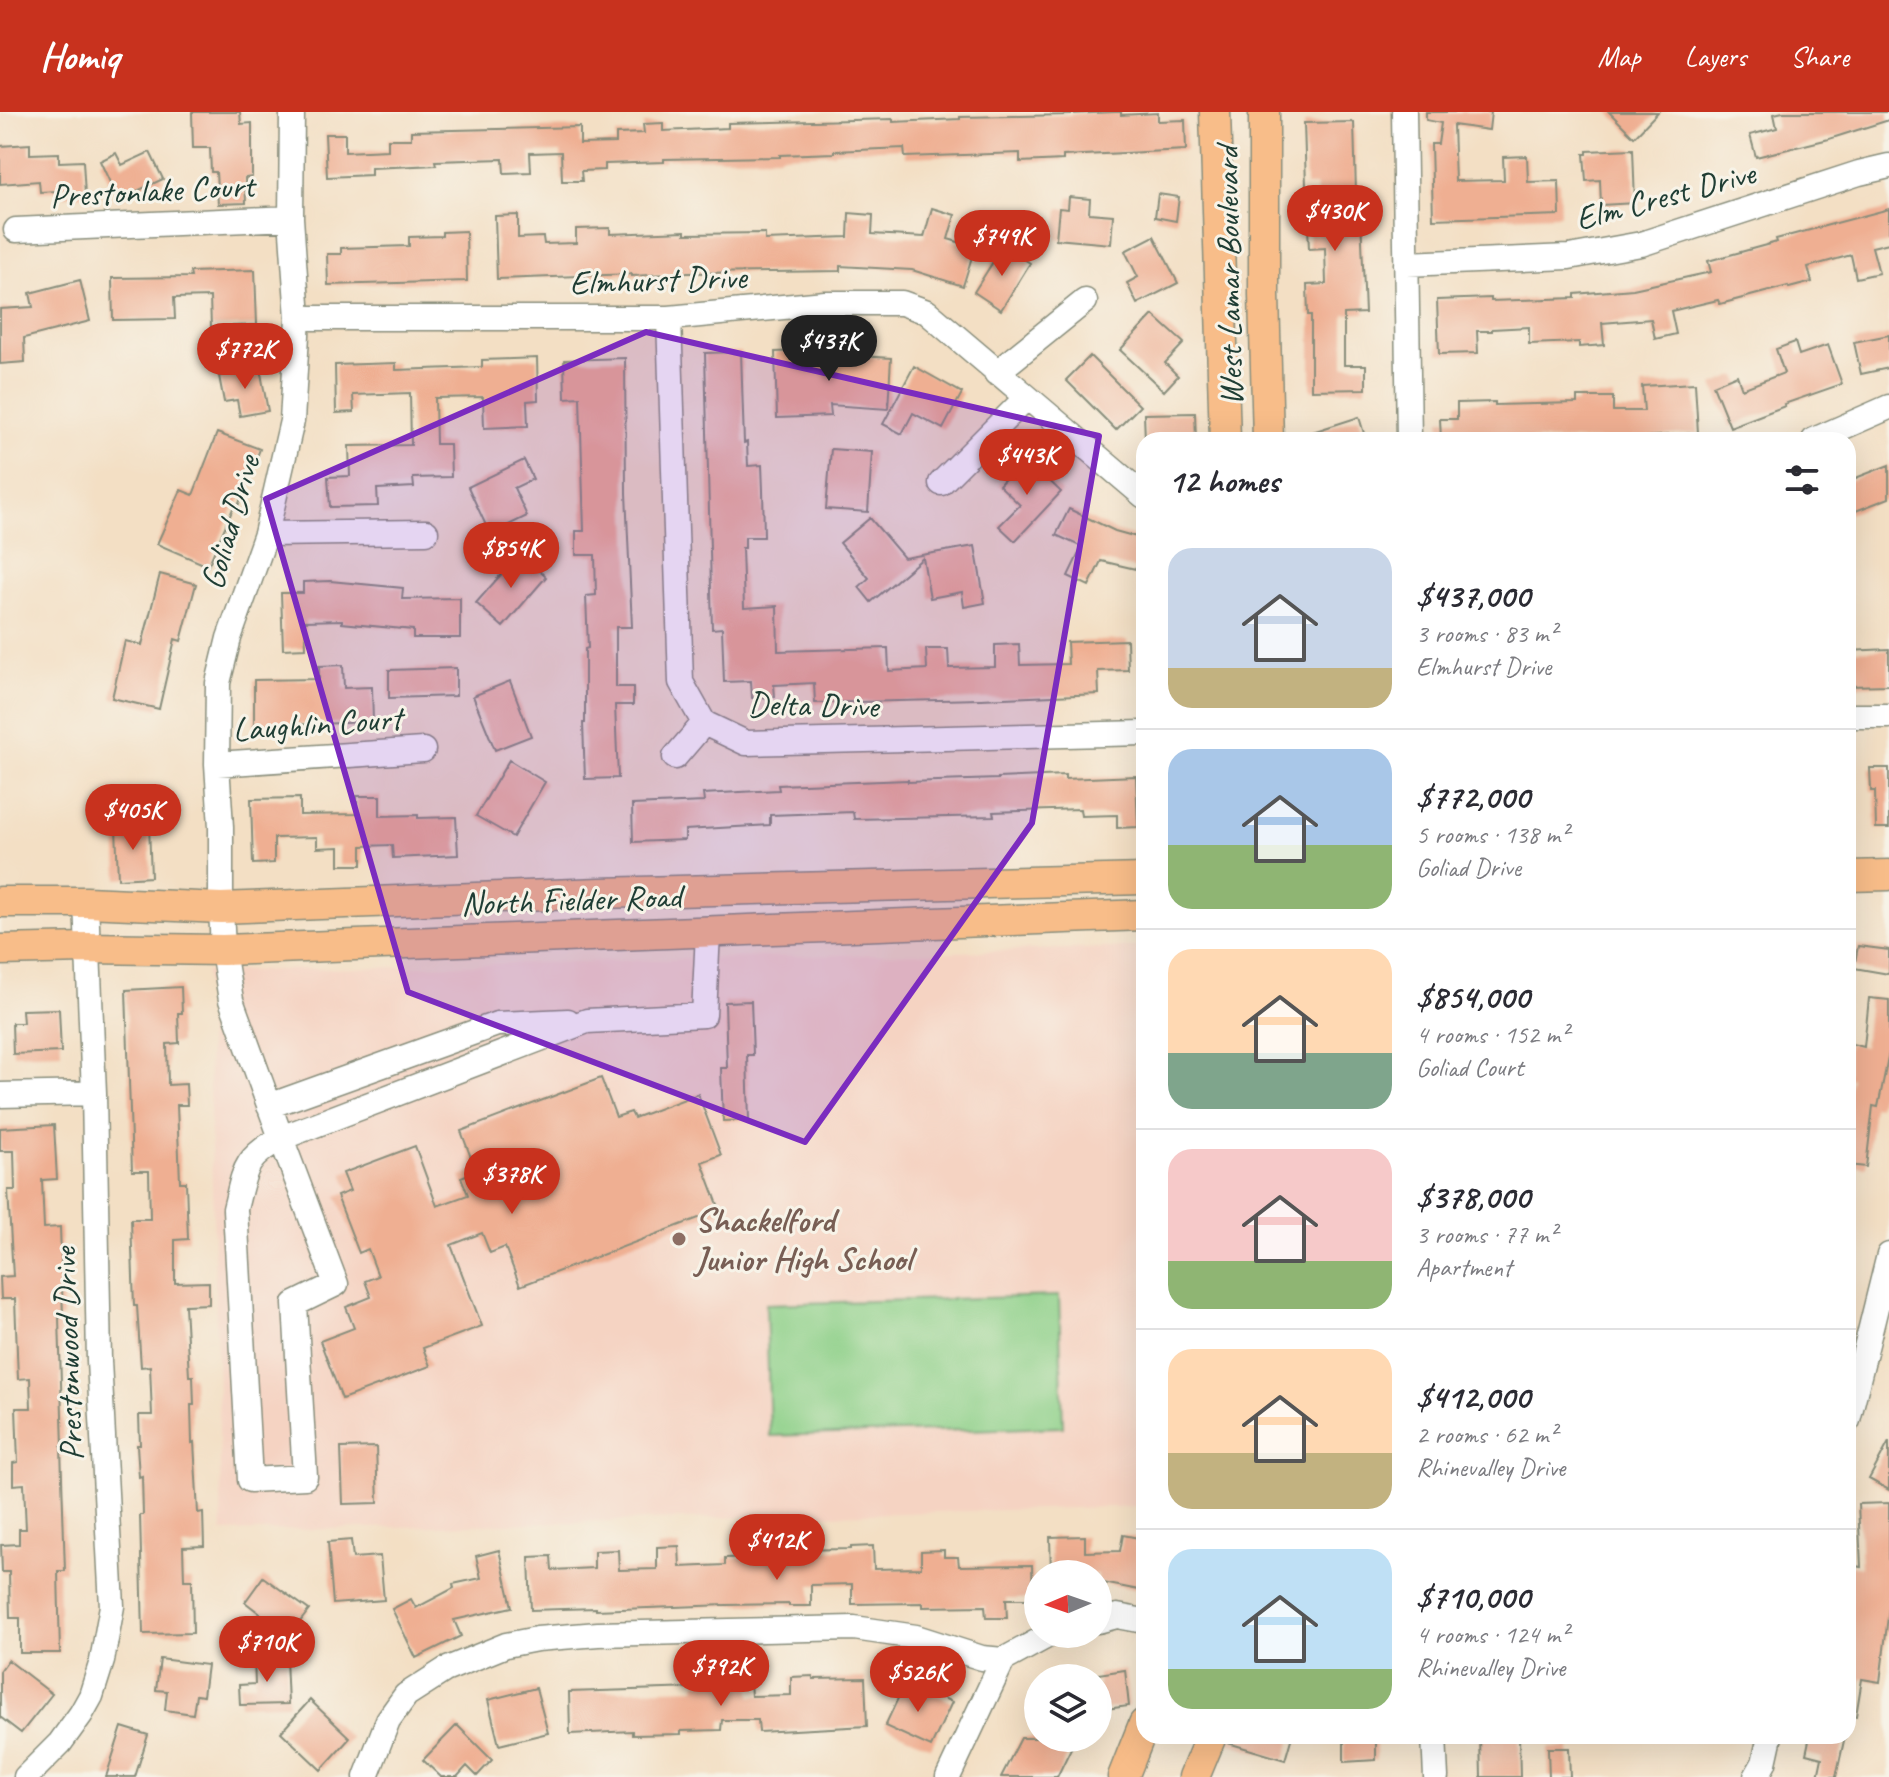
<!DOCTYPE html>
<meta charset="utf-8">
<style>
body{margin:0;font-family:Caveat,sans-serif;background:#f2f2f3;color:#2b2b33;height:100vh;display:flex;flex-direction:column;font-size:30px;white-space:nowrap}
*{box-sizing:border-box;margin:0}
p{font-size:26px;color:#7c7c81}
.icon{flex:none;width:44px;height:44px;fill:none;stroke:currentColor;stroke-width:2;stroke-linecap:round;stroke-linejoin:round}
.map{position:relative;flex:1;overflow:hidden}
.sheet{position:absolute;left:1136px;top:320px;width:720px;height:1312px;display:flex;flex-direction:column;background:#fff;border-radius:24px;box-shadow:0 8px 32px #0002}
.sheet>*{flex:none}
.needle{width:52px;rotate:268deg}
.fabs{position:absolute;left:1024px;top:1448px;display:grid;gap:16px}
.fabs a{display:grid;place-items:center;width:88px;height:88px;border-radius:50%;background:#fff;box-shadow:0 8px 32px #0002;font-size:40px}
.price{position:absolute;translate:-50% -68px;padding:0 18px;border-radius:28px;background:#c8321e;color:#fff;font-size:26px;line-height:52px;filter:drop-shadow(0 2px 4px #0008)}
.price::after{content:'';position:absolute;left:50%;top:48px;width:24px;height:18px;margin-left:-12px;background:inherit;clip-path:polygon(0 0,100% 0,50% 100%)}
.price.on{background:#222;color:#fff}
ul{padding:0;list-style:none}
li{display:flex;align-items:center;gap:24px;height:200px;padding:0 32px}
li+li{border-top:2px solid #e1e1e2}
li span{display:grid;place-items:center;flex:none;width:224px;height:160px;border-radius:24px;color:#555}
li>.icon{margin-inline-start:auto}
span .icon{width:96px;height:96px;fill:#fffc;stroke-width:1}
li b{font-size:34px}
h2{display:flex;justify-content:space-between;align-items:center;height:96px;padding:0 32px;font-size:34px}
header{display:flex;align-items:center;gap:48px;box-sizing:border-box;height:112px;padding:0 40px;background:#c8321e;color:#fff}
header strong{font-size:38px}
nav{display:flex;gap:44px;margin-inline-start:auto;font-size:28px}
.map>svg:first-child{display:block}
.built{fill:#f5d3c2}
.green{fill:#8ed089;stroke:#56865e;stroke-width:2}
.building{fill:#efaf92}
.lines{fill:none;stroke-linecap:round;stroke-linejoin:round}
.minor-casing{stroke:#898e7c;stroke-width:27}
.major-casing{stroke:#898e7c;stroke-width:33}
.minor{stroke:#fff;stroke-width:24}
.major{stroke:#f8bd89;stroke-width:30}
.marked{fill:#7b2cbf;fill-opacity:0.2;stroke:#7b2cbf;stroke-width:6;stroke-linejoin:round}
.education-dot{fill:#8d6e63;stroke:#f7f3e8;stroke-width:3}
.labels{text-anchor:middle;stroke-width:6;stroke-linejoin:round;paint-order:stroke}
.street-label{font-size:34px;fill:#1f3d34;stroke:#f7f3e8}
.education-label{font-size:34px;font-weight:bold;fill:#785e54;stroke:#f7f3e8;text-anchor:start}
</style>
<header>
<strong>Homiq</strong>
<nav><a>Map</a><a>Layers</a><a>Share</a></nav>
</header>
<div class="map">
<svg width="1889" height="1665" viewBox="0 0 1889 1665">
<rect width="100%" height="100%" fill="#f7f3e8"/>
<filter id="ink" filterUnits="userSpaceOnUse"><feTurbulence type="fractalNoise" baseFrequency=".0125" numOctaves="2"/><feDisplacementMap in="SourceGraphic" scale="16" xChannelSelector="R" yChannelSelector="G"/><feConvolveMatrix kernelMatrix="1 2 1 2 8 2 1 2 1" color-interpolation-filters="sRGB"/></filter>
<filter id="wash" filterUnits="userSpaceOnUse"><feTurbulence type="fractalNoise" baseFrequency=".006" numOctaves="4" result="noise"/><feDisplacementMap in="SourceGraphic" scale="32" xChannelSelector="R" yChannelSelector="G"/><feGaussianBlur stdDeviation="1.8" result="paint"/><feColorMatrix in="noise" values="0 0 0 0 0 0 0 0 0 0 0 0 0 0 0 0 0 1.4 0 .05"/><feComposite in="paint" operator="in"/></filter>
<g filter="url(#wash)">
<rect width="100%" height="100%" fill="#f3dfc4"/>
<path class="built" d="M1144,835V1394L222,1420L206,860Z"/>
<path class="green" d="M1059,1184L1063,1315L770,1324L766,1192Z"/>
<g id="blocks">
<path class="building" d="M192,0H240L241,12L252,11V65L245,66L246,91L218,92L216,60H211L210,36H193Z
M1115,0H1121V3L1158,1V9L1185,8L1186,38L1063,44V48L1020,50V41L905,45L904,36L834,39V41L780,43V45L664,47V50L605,52V58L581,59L582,69H562L561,40L530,41L531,60L504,61L503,47L435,49L436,53L371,56V63L327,65L325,22H345V40L388,38V27H411V19L580,15V32L616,31V22L644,21L643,12L663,11V19L728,16V11L893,7V10L960,7V5L1071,3V2Z
M1426,0H1491L1489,18L1453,13L1455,69L1504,68L1503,45L1527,44L1528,70L1559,69L1560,103L1433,107L1431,32H1438L1441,11L1426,8Z
M1609,0H1658L1634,25Z
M1783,0H1889V8L1829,27L1756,45L1750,23L1777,16L1774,2Z
M1354,10L1356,81H1360L1365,201L1344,202V253H1366V277L1311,278V203H1308L1307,173L1326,172L1325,136L1309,137L1308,115L1318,114L1316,74H1306L1304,11Z
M30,32V42L59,41V50L83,49L85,83L57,84V79L40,80L39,69L0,72V34Z
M1633,37L1635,91L1601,93L1600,68L1586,69L1584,42H1587V39Z
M150,40L163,67L118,88L100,49L116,41L122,53Z
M1158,82L1179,85L1176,109L1155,105Z
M1069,85L1090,87L1089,101L1113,103L1111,132L1056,127L1059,96L1068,97Z
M932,96L955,103L948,127L975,135L963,174L912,158L840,154V159L687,161L632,164V162L497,167L495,104L518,103V126L543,125L544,132L576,131V117L610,116V122L685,119V122L765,121V128L848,125L849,101L873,103L872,122L924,125Z
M1889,97V131L1872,135L1879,161L1856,166L1851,143L1808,155L1812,170L1789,176L1788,174L1720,192L1718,188L1671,199L1676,222L1655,227L1651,207L1602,211L1604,233L1579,235V230L1529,232V215L1492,217V219H1477L1478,241L1439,242L1437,188L1491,186V189L1575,186V182L1633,177L1711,160L1708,149L1777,130L1776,127Z
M466,119L467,169L328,173L327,142H341V136L409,134V125L442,124V120Z
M1154,124L1178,171L1137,192L1127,171L1138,165L1125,139Z
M1003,134L1030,151L1001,198L974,180Z
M255,158L257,213L211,215L210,185L174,186L175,207L113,208L112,166L191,165L190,160Z
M80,168L90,209L24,226L25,250L0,252V197L33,195L30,181Z
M1153,203L1184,231L1165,251L1178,264L1164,279L1120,238Z
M1889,223V256L1861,262L1854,230Z
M1795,230L1799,243L1828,233L1842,272L1784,292L1785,294L1730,315L1713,273L1737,263L1742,277L1784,261L1776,237Z
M828,238V242L891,246L888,297L830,293L831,304L777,306L775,240Z
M741,240L744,331L747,330L748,354L762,353L763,378L764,425H745V436H742L744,496L777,494L778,539L888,536L889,559L927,557L926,537H948L949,556L995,555V533L1019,532L1020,553L1068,552L1067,530L1127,528L1128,558L1098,559L1099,582L981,587L815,591L814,571L774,573L775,585L752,586L751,569L724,570L722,516L712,517L705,241Z
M1090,244L1140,294L1116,318L1066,268Z
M537,246L538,288L527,289L528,314L484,316L483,285L435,286L436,332H450L451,365L413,366L414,375L377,377L378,394L330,395L328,365L350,364L349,334L411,333L410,281L353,283L354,300L336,301L335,253L396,251V258L482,255V248Z
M625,246L626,381L632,515H616V575H633V593H615L618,666L585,667L583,611H585V537L588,536L586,484L596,483L595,443H576V419H584L580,285L565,286L564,248Z
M914,254L962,281L943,317L913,301L902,322L883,312Z
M260,256L268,299L240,304L237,288L224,290L219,264Z
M1695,271L1698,321L1633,326V328H1441L1440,307H1457V291L1495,290V293L1577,291V285H1613V299H1644L1642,274Z
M1195,301L1196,328H1145L1144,302Z
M1359,305L1366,328H1298L1297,325Z
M217,321L260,337L238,394L235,392L208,454L157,432L181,378L193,383Z
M831,337L872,340L868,400L826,397Z
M1025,345L1061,380L1015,429L999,414L1020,393L999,373Z
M524,348L533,367L514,376L527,404L490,422L468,375Z
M1889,353V386L1848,402V369Z
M1069,397L1115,419L1144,427V459L1101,449L1089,474L1068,464L1082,435L1056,423Z
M870,406L904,446L975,434L985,491L964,495L962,480L930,486L923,446L871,490L859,475L869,466L840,431Z
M520,441L546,465L503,515L476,491Z
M160,462L196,472L181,529L175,527L159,597L112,586L125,529L142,533Z
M330,469L403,476L402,487L460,486V526H413V518L342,511V508L305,509L306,536L283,537L281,481H303V470Z
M1889,537V573L1848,574V539Z
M343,553L344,576L372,575L373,610L254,614V568L319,567V554Z
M456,556V584L389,586V558Z
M510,569L531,624L495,638L473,584Z
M509,648L545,670L513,725L476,704Z
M1870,656H1889V716H1876L1875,679H1871Z
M1065,663V667L1136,664L1138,715L1117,716V703L1081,704L1080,697L993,700L994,704L854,707L853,700L770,703V713L685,718V728L633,730L632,693L704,690L703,682L779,678L778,673L908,668V670L998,667V666Z
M357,684H380V704L418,703V706L456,705L458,743L393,746L392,733L362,734V753H339V735L317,736V725L274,726V751L253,752L251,687L300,686V703L357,702Z
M149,714L151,765L118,767L116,715Z
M1858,834L1889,838V862L1854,856Z
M181,875L182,901H178L179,931L167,932L168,973L186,972L187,993H177L180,1070H186L188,1127L175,1128V1171L209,1170V1192L185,1193L189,1264H193L194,1293H191L192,1331L194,1330L198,1401L203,1400L204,1434L183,1435L184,1468H192L193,1521L143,1522L140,1403H143L142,1364L139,1365L137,1333H140L139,1303H152L150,1254L141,1255L137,1194H134L131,1107H150L149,1059H132L126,878Z
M1869,886L1889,888V941L1878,995L1873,994L1866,1055L1848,1053V980L1851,967L1848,966V931L1864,935Z
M751,889L753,943H747L749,1008L723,1009L721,956H727L725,890Z
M59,897L61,940L13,942L12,911H23L22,898Z
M601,966L616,1005L631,1000L634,1006L698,982L721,1043L702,1050L720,1098L520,1174L505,1135L490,1141L482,1121L451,1133L482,1214L423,1236L430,1254L342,1287L320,1229L354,1216L346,1195L371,1185L365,1169L378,1164L368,1137L359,1141L337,1084L350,1079L343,1061L415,1034L437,1094L468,1083L461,1065L476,1059L461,1019Z
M54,1013L57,1067L42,1068L44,1116L60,1115L63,1205L59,1206L63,1335H61L65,1459H58L60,1541H20V1506H10L9,1460H2L1,1433L19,1432V1417H26L24,1372L13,1373V1351L18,1350L16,1296H31L30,1266L18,1267L15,1187H1L0,1165L13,1164L8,1078H15L14,1039H0V1016Z
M1889,1330V1378L1869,1367Z
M376,1335L378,1391L343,1392L341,1336Z
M1889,1391V1496L1880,1570L1862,1567L1856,1604H1848V1469L1850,1453L1861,1455L1858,1392Z
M1123,1423L1144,1427V1479L1098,1470V1462H1051L1050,1425L1085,1424V1440L1120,1439Z
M351,1428L353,1446L380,1444L384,1488L333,1492L328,1430Z
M679,1434L680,1455L725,1453V1446L788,1444V1438L851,1437V1435L873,1434L874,1457L921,1456V1439L944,1438V1445H958L959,1454L1032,1453L1033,1487H1006L1007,1506H986L985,1494L923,1495V1491L852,1492V1472L811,1473V1494H789V1492L726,1493L596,1498V1496L531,1498L529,1445L551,1444L552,1458L594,1456V1439L618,1438L619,1458L657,1457V1435Z
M499,1438L512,1495L454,1508L461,1524L416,1546L392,1497L411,1487L416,1496L454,1476L453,1472L481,1466L476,1444Z
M263,1465L309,1498L289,1524L245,1490Z
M286,1546L288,1592L240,1593L239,1573L255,1572L254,1547Z
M160,1547L207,1553L203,1584L196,1583L193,1602L165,1598L167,1579L156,1578Z
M8,1548L52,1582L21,1621L0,1605V1559Z
M1125,1558L1129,1594L1098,1598V1562Z
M813,1564V1567L865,1566L867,1614L759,1620L758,1608H722L721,1618L681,1619V1622L632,1623V1619L570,1622L569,1580L696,1576V1570H750L751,1584L791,1583V1565Z
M906,1569L952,1590L931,1635L885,1614Z
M536,1576L548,1621L499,1633L488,1588Z
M310,1588L350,1626L321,1658L281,1620Z
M457,1613L492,1648L477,1664L467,1654L457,1665H441L423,1648Z
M122,1615L148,1623L135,1665H106Z
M1229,1624H1292L1285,1648L1228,1631Z
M1344,1624H1376V1648L1344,1650Z
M1480,1624H1519L1520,1665H1481Z
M1810,1624H1845L1836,1665H1818L1822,1646L1806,1642Z
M1021,1626H1076L1057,1665H1001Z
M1548,1636H1569L1570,1665H1549Z"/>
</g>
</g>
<g filter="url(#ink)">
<use href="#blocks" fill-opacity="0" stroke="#898e7c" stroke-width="2"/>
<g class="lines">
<g class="minor-casing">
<path id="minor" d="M292,0L291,106L298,206L292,309L266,422L229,526L218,571L217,652L221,715V796L223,838L231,888L281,1026L336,1172L295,1192L305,1365L250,1368L235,1097C245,1058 243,1047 281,1026L587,909L704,903L708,820
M1404,0L1409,328
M16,118L291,106
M1406,152L1569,145L1641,132L1859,61L1889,54
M298,206H669L825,191H902L927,200L1144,384
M669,206L681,570L704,611L746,631L1144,621
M996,261L1085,189
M1814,328L1889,295
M941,371L1026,286
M266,422L426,420
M1848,604H1889
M675,645L704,611
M217,652L423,638
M0,983L94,981
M269,994L497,912L568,909
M1848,1308L1889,1143
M1098,1509L1117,1504L1144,1509
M1434,1624L1436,1665
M26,1665L60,1631L81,1602L91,1584L102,1549L112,1494L99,1249L94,981L86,790
M366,1665L388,1608L406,1583L445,1558L506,1533L537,1527L598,1522L854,1516L916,1525L982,1546L1003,1548
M948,1665L1003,1548L1051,1522
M1756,1665L1764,1651L1770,1624"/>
</g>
<g class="major-casing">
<path id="major" d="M1215,0L1225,328
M1264,0V183L1268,328
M1848,764L1889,763
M0,790H86L221,796L600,781L1144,767
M0,838L87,836L223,838L1144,803
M1123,1665L1144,1612
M1194,1665L1211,1624"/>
</g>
<use href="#minor" class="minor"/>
<use href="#major" class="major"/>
</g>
</g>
<path class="marked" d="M646,220L1099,324L1032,711L805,1030L408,880L266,387Z"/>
<circle class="education-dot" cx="679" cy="1127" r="8"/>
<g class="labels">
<g class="street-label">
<text transform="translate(152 78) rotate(-3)" y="12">Prestonlake Court</text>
<text transform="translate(1665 83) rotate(-15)" y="12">Elm Crest Drive</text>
<text transform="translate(1228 164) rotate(-91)" y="12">West Lamar Boulevard</text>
<text transform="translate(658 167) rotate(-2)" y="12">Elmhurst Drive</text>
<text transform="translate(229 410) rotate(-74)" y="12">Goliad Drive</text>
<text transform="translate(813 592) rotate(1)" y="12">Delta Drive</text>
<text transform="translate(317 611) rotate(-4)" y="12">Laughlin Court</text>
<text transform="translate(571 787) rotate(-2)" y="12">North Fielder Road</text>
<text transform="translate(67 1242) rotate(-92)" y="12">Prestonwood Drive</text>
</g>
<g class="education-label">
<text x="695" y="1119">Shackelford<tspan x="695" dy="39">Junior High School</tspan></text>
</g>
</g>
</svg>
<div class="fabs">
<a><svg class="needle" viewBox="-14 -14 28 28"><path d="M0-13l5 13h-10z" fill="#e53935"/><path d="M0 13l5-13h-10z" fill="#7c7c81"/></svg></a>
<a><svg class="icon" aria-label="layers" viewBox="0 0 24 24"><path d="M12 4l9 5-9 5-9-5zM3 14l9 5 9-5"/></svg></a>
</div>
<b class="price" style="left:1335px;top:141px">$430K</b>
<b class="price" style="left:1002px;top:166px">$749K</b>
<b class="price on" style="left:829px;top:271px">$437K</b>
<b class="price" style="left:245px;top:279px">$772K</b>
<b class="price" style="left:1027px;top:385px">$443K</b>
<b class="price" style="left:511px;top:478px">$854K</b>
<b class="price" style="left:133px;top:740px">$405K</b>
<b class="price" style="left:512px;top:1104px">$378K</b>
<b class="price" style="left:777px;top:1470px">$412K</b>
<b class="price" style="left:267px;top:1572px">$710K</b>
<b class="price" style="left:721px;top:1596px">$792K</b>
<b class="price" style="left:918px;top:1602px">$526K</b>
<section class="sheet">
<h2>12 homes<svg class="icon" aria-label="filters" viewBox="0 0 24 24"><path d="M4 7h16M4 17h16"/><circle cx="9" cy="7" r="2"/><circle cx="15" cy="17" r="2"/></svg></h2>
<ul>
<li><span style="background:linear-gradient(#c9d6e8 75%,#c2b280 0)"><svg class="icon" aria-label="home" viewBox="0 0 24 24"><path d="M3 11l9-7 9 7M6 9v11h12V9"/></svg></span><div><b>$437,000</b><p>3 rooms · 83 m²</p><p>Elmhurst Drive</p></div></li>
<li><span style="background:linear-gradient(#a9c7e8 60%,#8fb573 0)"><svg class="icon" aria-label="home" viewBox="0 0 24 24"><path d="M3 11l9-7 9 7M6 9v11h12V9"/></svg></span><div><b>$772,000</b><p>5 rooms · 138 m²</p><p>Goliad Drive</p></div></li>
<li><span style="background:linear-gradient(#ffd9b3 65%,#7fa58c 0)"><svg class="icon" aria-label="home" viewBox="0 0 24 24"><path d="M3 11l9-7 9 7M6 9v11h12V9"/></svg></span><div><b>$854,000</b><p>4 rooms · 152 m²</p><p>Goliad Court</p></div></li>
<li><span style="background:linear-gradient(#f6c9c9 70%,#8fb573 0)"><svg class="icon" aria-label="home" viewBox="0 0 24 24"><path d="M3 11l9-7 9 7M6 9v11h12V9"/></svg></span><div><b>$378,000</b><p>3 rooms · 77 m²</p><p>Apartment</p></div></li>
<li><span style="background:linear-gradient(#ffd9b3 65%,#c2b280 0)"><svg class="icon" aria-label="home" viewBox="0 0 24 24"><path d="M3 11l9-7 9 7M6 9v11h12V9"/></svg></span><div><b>$412,000</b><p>2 rooms · 62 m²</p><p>Rhinevalley Drive</p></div></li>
<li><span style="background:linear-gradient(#bfe0f5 75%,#8fb573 0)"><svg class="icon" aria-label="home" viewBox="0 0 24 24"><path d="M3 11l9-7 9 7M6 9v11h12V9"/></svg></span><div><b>$710,000</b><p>4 rooms · 124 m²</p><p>Rhinevalley Drive</p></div></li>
</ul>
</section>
</div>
